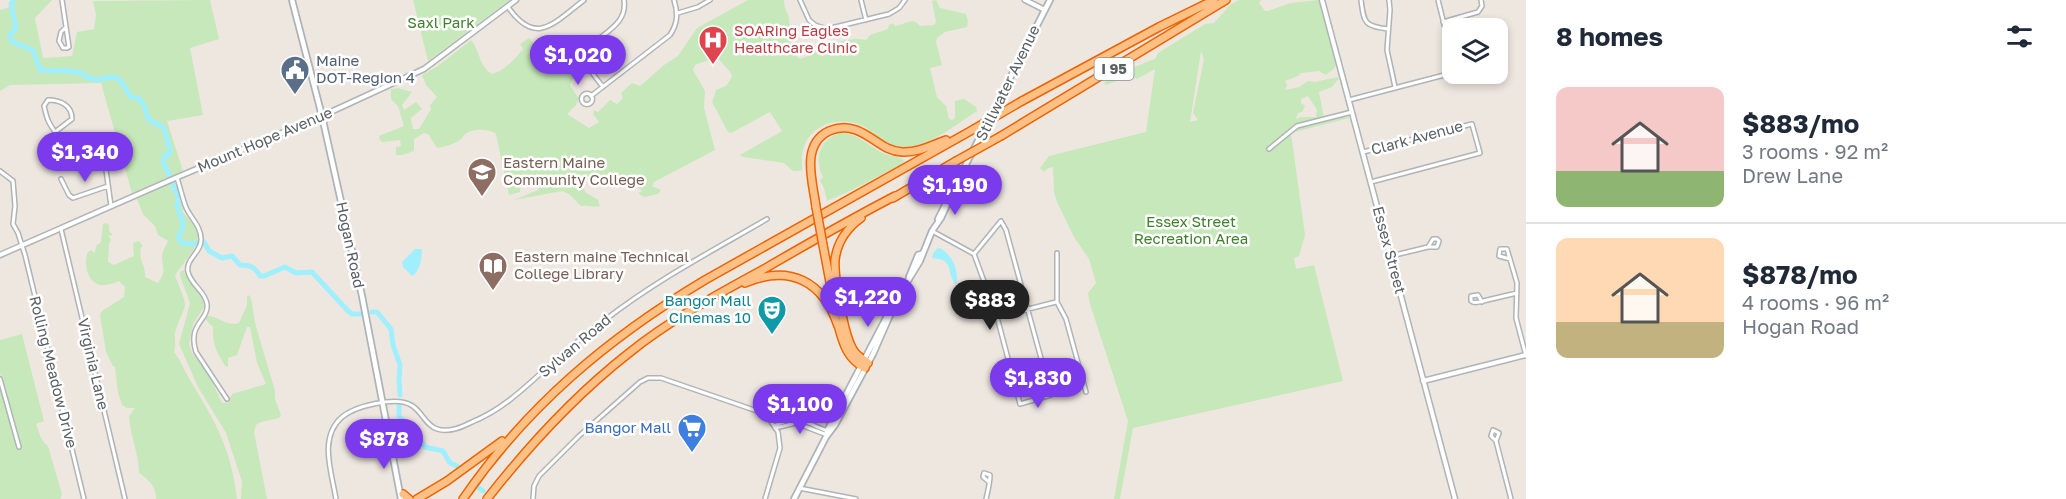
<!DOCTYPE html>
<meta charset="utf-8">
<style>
body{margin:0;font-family:"Golos Text",sans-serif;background:#f2f2f3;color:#1f2937;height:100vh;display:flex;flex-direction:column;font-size:22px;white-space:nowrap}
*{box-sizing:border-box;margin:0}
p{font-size:20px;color:#747a83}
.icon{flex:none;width:33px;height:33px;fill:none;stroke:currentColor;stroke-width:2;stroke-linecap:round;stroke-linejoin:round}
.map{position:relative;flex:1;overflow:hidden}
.details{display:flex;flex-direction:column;background:#fff;width:540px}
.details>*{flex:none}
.controls{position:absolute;left:1442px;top:18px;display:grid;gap:12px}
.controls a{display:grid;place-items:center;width:66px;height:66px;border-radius:12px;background:#fff;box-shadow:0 3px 9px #0003;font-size:30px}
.price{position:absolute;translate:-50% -51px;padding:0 14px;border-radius:21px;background:#7c3aed;color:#fff;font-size:20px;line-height:39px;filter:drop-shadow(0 2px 3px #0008)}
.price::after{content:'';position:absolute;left:50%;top:36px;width:18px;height:14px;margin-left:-9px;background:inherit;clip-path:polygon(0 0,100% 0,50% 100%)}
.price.selected{background:#222;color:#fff}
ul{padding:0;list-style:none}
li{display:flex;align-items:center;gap:18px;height:150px;padding:0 30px}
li+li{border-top:2px solid #e0e1e3}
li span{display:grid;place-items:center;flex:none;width:168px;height:120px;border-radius:12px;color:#555}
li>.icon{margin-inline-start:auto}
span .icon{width:72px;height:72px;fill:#fffc;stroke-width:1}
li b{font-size:26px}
h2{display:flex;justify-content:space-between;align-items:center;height:72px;padding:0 30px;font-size:26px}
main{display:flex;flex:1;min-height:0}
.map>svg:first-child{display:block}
.green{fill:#c7e8ba;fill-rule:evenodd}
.water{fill:#9fefff}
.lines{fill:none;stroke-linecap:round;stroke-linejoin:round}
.river{stroke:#9fefff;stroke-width:5}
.minor-casing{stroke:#afb4b7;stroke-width:6}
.tertiary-casing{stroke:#afb4b7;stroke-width:7}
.secondary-casing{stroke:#adb4b8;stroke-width:8}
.motorway-casing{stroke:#ee6300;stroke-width:10}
.minor{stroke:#fff;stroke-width:3}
.tertiary{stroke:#fff;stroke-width:4}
.secondary{stroke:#fff;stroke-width:4.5}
.motorway{stroke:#ffc086;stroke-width:7}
.motorway-bridge-casing{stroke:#ee6300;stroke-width:10;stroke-linecap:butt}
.motorway-bridge{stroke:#ffc086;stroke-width:7}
.labels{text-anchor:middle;stroke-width:5;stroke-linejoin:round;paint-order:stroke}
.shield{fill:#fff;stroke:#8b9092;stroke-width:1.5}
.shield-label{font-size:14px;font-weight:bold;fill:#596063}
.park-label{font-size:15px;fill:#3f802c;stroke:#fff}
.health-label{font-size:15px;fill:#be3a42;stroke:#fff;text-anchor:start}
.service-label{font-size:15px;fill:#4e5e75;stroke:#fff;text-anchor:start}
.street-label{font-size:15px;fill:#596063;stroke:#fff}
.education-label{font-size:15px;fill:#785e54;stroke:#fff;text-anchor:start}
.culture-label{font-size:15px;fill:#0d838f;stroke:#fff;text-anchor:end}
.shop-label{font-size:15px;fill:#366cbe;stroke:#fff;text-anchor:end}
</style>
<main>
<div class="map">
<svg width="1526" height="499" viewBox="0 0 1526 499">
<rect width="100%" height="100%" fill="#eee7e0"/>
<path class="green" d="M14,0H52L35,18L43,58L72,56L77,32L94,29L96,15L93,1L210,0L219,39L190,48L203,115L167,121L183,171L132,193L101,83L10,85L0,91V10L8,8Z
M413,0H510L428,61Z
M748,0H784C784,9 788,13 789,18C790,32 788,50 800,59L815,53L817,48C833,44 851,36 866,40L870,35L888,29L889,25L893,23L895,26C906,25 912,16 920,26L934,25L936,22L932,1L936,0L940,8L966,14L968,21L967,27L945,32L937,38L936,42L942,65L930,68L937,97L946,106L949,119L952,120L955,118V101L964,99L976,107L977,111C955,125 930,147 902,147C883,147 875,130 858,124C837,117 811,125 804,147C801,154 802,163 802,170C792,173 791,169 784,163L743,157L740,155L782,131L770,112L731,133L728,132L712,102L716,90L726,86L732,77L731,73L717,57L695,65L693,70L705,91L704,108L715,150L654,182L652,186L661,190L658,194L644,197L638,193L642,191C639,187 624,178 620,177L618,180L620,188C602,179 608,174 585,180L583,184L585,192L598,200L600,206C593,208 588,204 581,206L569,194L562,191L514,200L538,190L542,182C536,173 529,176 520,181V192L509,195L496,134C491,129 474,128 467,133C464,134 463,138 460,140C455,144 443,147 437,148L428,134L424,133L414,139V151L402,155H396V147L401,146L400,140L382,142L380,140L379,136L404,126L398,106L391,99V89L398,88L412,92L402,105L404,110L416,102L422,109L411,118L413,129H419L431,109L430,105L437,97L426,85L422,75L438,66L471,40C480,51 479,66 492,74C504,71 515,59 523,49L520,44L529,38L540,51L557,41L569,48L573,45L569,39L573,34L578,39L592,42L584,56L587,70L572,80L570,85L579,99L576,105L567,114L589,128L599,122L593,114L594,110L598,112L610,100L617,104L623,98L621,93L632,83L640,86L664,65L678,56L697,28Z
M1239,0H1261L1259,3L1265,11H1268L1290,3L1319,0C1322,11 1338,57 1336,65C1335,69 1329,72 1326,75L1319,71L1301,73L1298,76L1285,81L1287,85L1285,90L1299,87L1308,81L1315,82L1337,77L1339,78L1332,87L1319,92L1323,113L1324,116L1347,110L1349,118L1291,133L1305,235L1299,256L1294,258L1296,269L1314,265L1343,381L1133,428L1120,499H1114L1128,421L1090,304L1088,293L1096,283L1089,259L1074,237L1057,202L1054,192L1053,167L1048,168L1044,172L1040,168L1049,156L1146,132L1155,69L1137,79L1131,76L1106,85L1104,83C1108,79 1149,60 1155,59L1158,53L1205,24L1214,23L1231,4ZM1201,51L1204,59L1193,113L1198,120L1190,122ZM1308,96L1317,110L1316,117H1301L1296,119L1298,113L1302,112L1305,106L1301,103V99Z
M840,133C857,132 868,146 883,153C890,157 900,155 904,161L900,165L854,189L827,201L824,188L820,181L823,177C813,158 820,140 840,133Z
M174,181L179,191L183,212L195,227L198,234L197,243L194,249L175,275C177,282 186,300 185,306C183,314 178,321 176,329C173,337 177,344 174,352C182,362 184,370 190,380C216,423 231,448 237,499H156C156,486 149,480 139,473C139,453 130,436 129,416L135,408H127L122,405L118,393L115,367L113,366L106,352L100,315L102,311L124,297L125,287L119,281C115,283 105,286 100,285C87,282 83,263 88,252L91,250L95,253L96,246L101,242L103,224L106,223L109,225V231L113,235L108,236L111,239L109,244L108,262L114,265L134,256L133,243L139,241L143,246L141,247C138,261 146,265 145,277L158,283C167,270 162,269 162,255C163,250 166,246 168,241L158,235L155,226L143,214L137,199Z
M184,270C188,285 203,292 204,307L193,324L189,344L192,353L209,375L222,403H228L232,394L266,384L257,363L250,327H247L237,355L228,358V366L226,367C217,353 212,344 213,327L205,319L207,316C219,316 227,327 239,323L247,305V297L249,295L251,298L255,323L275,391V399L281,415L279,418L261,422L256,425L254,432L267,499H241L242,482L226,433L198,387L179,344L190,303L180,276V272Z
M22,334L44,421L36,424C40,433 39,439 48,446L62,494L60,499H0V382L18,450L20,448L0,373V340Z"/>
<path class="water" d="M938,248C951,251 960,271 956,285C945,272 956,260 932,258L933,253Z
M415,249H422C422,257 420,272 412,276L403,267L402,262Z"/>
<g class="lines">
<path class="river" d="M13,0L11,4L16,28L10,35L12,42L33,50L40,70L70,71L82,73L86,77L97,80L112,77L119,79L131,97L138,98L144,105L148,119L164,128L170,150L169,155H165C160,164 167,168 170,176
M172,184L179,198L177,206L183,223L182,230L178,237L182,243L194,244L204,242L209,251L222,258L232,256L240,265C250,265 255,267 260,276H264L285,267L296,273L312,272L348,311L352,314H360
M372,312H377L391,329L393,345L400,365L399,380L400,395
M399,405V416L404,422L413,429L425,447L443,451L450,463L457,466
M479,488L483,491"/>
<g class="minor-casing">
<path id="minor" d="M62,0L69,47L67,48H63L59,41L61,32L66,27
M800,0L809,20L815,25L827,29L889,14L899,8L905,0
M861,0L866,20
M1361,0C1364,23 1364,26 1388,29
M1389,0L1390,10L1387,50L1395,87
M1438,0L1452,56
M508,7C536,47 554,23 584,0
M678,13L698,7L710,0
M1443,22L1478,12L1482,6L1481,0
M603,87C598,80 589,71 587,62C582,36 629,33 624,0
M581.5 99a5.5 5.5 0 1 1 11 0a5.5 5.5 0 1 1-11 0Z
M591,96L670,35C678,23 678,13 674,0
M1349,100L1452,73
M55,132L72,119C72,105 60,100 48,100L44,106C47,119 48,122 55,132C58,136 58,144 62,149C70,162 87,160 101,160L106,170L111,206
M1269,149L1297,126L1352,112
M1363,152L1472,124L1480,153L1371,182
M0,171L13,181L15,206L13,224L18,233L25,255L84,499
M177,178C180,187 182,196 185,205C189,217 201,225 201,239C202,252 185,259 188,272C191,285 205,291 207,304C209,321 187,323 196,352L227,399
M61,179L69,195L73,198L108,186
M61,229L125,499
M932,231L974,254L997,317L1020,404L1051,395L1006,230L1001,221L974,254
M1057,253V302L1066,319L1086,392
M1391,256L1428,247H1437L1439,241L1437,239H1433L1428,247
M1510,259L1499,256L1500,249H1507L1517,283L1516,318L1526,356
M1482,302L1478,295L1471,296V301C1474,304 1479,302 1483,301L1517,293
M997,317L1056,302
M0,379L19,447
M775,428L776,425C801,413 806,424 828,431
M775,428L796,423L827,435
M1496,441L1499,433L1493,430L1491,436L1496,441L1511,499
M799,488L856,499
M336,499C332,473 318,438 342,417C355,406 396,396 411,405C422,411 425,425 437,429C449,433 462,427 472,422C507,408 531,381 559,357C574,344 589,332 605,320C655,281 712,251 767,219
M533,499L534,486L539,476L579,436L640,382L648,378H661L757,411L768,417L778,432L780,448L765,499
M986,499C988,491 990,483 990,475L984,473L983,477L989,482"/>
</g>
<g class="tertiary-casing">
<path id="tertiary" d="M1025,0L1045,10
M1322,0L1455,499
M0,255L173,179L322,116L424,69L516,0
M1423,381L1526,355"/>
</g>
<g class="secondary-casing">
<path id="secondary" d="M292,0L322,116L362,296L401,499
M938,219L1050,0
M909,277L918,255L921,254
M827,435V431L887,316
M794,499L826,437L835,425L873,354L898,297L920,261L932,231L941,218L950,198"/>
</g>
<g class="motorway-casing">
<path id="motorway" d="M1022,101L1159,27L1214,0
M1001,136L1226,0
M893,198L956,161
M816,207C813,182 800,145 829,131C838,127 848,127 856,130C873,136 883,151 902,152C917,153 932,145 946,140
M861,218C847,228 837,243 835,260C834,277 844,337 854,351C857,356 863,359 868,363
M823,245L836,314
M745,283C790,264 823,281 838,326
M838,325C843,343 847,359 865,368
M403,494L409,499
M417,499L447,481L502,441
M463,499C527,406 608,338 705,280L974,129
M487,499C530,444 574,396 629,353C670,320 718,294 764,269C807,244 851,219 895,196"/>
</g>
<use href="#minor" class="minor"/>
<use href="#tertiary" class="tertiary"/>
<use href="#secondary" class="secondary"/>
<use href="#motorway" class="motorway"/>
<g class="motorway-bridge-casing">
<path id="motorway-bridge" d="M974,129L1022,101
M956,161L1001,136
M816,207L823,245"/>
</g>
<use href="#motorway-bridge" class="motorway-bridge"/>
</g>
<defs>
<g id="hospital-pin" transform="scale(1.5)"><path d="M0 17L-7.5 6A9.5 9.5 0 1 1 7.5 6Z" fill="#e0444e" stroke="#fff"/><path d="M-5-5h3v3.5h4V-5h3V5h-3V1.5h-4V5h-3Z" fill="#fff"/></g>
<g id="civic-pin" transform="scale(1.5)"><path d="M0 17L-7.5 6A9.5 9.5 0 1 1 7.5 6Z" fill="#5c6f8a" stroke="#fff"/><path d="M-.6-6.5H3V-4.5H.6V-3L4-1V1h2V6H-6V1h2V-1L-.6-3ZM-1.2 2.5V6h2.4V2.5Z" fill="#fff"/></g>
<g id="university-pin" transform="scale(1.5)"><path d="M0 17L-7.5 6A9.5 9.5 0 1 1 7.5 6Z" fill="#8d6e63" stroke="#fff"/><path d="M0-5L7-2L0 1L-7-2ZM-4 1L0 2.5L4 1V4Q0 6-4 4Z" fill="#fff"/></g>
<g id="library-pin" transform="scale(1.5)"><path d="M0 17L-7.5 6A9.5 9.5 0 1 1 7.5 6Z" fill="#8d6e63" stroke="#fff"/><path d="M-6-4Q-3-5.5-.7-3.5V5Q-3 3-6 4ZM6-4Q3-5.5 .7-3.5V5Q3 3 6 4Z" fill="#fff"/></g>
<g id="theatre-pin" transform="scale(1.5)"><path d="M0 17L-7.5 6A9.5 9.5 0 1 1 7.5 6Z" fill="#0f9aa8" stroke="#fff"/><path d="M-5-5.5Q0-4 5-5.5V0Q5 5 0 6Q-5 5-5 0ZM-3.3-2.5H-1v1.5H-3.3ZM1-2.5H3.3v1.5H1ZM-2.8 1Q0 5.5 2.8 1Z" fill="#fff"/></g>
<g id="supermarket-pin" transform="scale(1.5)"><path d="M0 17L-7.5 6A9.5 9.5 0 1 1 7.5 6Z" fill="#3f7fe0" stroke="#fff"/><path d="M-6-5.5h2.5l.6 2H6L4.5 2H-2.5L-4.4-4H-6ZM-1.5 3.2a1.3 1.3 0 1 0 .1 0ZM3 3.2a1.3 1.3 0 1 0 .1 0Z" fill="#fff"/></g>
</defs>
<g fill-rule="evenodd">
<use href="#hospital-pin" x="713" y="40"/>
<use href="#civic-pin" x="295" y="70"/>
<use href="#university-pin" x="482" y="172"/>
<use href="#library-pin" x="493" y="266"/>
<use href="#theatre-pin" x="772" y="310"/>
<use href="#supermarket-pin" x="692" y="428"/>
</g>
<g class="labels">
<rect class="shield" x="1094.5" y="58" width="39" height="22" rx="4.5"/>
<g class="shield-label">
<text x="1114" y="74">I 95</text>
</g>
<g class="park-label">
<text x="441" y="28">Saxl Park</text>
<text x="1191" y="227">Essex Street<tspan x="1191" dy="17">Recreation Area</tspan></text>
</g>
<g class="health-label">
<text x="734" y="36">SOARing Eagles<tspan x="734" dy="17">Healthcare Clinic</tspan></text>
</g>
<g class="service-label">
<text x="316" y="66">Maine<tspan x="316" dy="17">DOT-Region 4</tspan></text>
</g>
<g class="street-label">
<text transform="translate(1008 83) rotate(-64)" y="5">Stillwater Avenue</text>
<text transform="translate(1417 138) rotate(-15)" y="5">Clark Avenue</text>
<text transform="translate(265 140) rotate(-23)" y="5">Mount Hope Avenue</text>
<text transform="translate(350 245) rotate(78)" y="5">Hogan Road</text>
<text transform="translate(1389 250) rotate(75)" y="5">Essex Street</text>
<text transform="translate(575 346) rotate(-40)" y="5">Sylvan Road</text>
<text transform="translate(93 364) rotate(77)" y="5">Virginia Lane</text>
<text transform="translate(53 372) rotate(76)" y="5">Rolling Meadow Drive</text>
</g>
<g class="education-label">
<text x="503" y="168">Eastern Maine<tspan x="503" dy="17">Community College</tspan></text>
<text x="514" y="262">Eastern maine Technical<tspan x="514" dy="17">College Library</tspan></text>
</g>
<g class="culture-label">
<text x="751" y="306">Bangor Mall<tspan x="751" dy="17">Cinemas 10</tspan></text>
</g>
<g class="shop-label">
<text x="671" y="433">Bangor Mall</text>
</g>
</g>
</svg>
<div class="controls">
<a><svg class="icon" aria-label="layers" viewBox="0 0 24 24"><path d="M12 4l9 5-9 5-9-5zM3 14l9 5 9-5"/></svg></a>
</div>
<b class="price" style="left:578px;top:86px">$1,020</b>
<b class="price" style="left:85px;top:183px">$1,340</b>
<b class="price" style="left:955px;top:216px">$1,190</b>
<b class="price" style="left:868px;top:328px">$1,220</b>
<b class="price selected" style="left:990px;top:331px">$883</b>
<b class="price" style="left:1038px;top:409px">$1,830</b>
<b class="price" style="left:800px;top:435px">$1,100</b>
<b class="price" style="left:384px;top:470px">$878</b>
</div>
<section class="details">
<h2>8 homes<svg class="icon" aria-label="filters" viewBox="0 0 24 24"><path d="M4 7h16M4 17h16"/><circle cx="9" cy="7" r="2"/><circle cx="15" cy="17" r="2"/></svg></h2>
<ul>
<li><span style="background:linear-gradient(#f6c9c9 70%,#8fb573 0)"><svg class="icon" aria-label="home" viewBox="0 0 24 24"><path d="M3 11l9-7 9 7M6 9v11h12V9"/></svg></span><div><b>$883/mo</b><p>3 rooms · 92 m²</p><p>Drew Lane</p></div></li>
<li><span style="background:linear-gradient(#ffd9b3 70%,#c2b280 0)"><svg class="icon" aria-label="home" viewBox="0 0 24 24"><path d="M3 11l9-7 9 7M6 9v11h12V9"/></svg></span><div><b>$878/mo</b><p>4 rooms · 96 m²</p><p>Hogan Road</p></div></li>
</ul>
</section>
</main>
